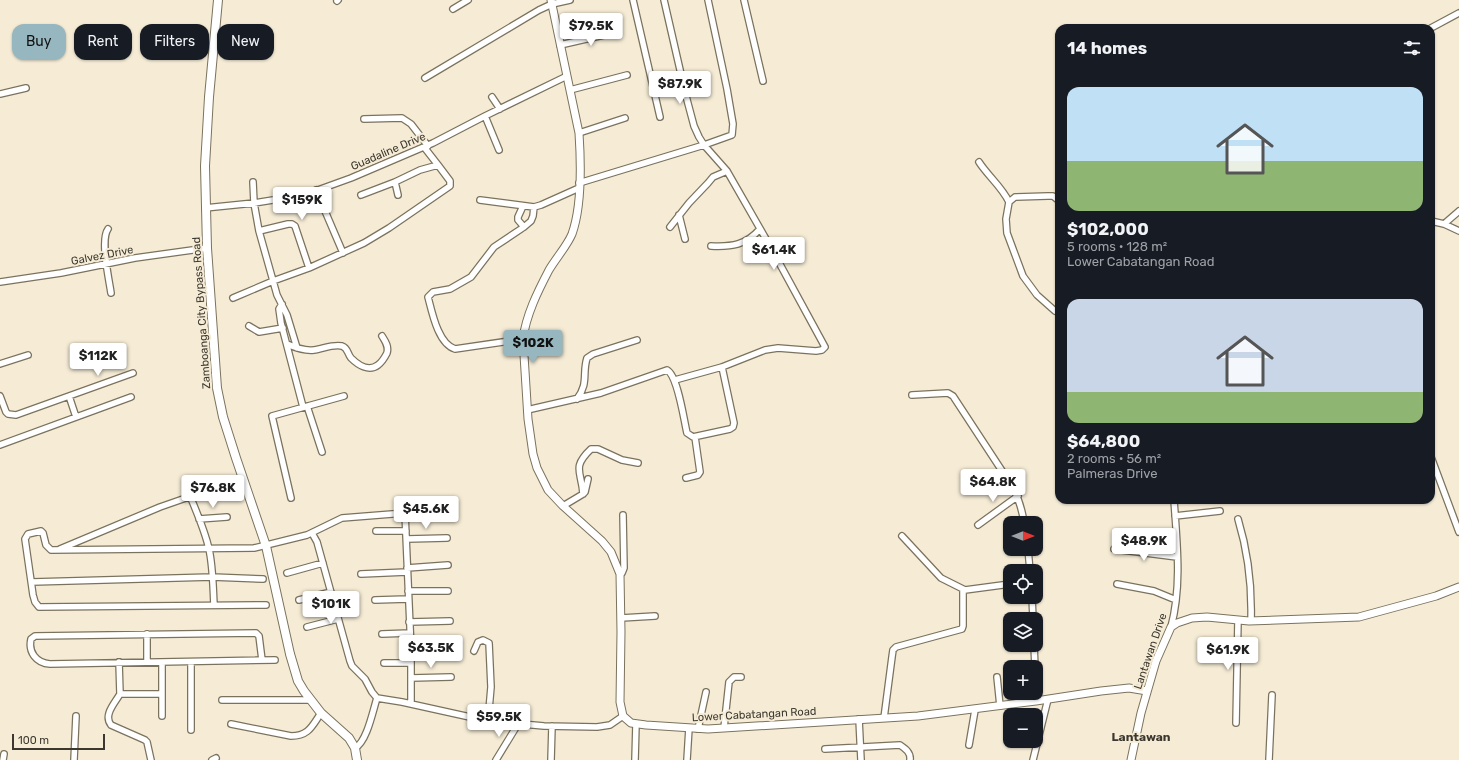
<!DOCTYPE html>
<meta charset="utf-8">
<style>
body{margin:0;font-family:Rubik,sans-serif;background:#20242c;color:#f1f3f6;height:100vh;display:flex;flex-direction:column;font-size:15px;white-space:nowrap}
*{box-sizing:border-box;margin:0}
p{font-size:13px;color:#9ea1a6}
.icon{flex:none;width:22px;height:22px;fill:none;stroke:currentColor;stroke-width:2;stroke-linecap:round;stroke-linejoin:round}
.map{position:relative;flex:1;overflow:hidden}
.side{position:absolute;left:1055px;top:24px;width:380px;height:480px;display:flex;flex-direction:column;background:#171b24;border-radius:12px;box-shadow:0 1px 3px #0004}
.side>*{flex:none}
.guide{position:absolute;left:12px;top:24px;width:380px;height:36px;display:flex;gap:8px}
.needle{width:26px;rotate:90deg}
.buttons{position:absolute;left:1003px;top:516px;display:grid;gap:8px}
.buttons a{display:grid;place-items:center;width:40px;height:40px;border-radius:8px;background:#171b24;box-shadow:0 1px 3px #0004;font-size:20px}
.scale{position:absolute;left:12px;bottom:10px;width:93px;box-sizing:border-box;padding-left:4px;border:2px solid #3c382f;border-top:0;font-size:11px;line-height:14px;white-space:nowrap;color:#3c382f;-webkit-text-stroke:3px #f6ecd6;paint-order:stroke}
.price{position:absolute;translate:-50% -34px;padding:0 9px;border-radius:4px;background:#fff;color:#222;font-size:13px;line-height:26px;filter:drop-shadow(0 1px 2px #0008)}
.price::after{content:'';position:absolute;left:50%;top:24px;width:12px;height:9px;margin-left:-6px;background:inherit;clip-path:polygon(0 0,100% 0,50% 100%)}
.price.current{background:#96b7bf;color:#111}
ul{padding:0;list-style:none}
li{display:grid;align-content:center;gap:8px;height:212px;padding:0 12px}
li span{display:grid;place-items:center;height:124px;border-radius:12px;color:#555}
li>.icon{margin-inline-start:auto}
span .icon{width:72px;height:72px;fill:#fffc;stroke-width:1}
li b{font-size:17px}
h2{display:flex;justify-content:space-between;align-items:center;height:48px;padding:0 12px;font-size:17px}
.tag{padding:0 14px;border-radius:12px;background:#171b24;box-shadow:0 1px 3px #0004;font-size:14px;line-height:36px}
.tag.current{background:#96b7bf;color:#111}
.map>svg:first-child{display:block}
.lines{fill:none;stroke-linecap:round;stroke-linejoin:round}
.minor-casing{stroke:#7b725e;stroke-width:8}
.tertiary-casing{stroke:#7b725e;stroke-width:9}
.secondary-casing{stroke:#7b725e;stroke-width:10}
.minor{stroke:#fff;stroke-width:5.5}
.tertiary{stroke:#fff;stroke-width:7}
.secondary{stroke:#fff;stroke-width:8}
.labels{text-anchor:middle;stroke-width:4;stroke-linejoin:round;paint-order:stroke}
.street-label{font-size:11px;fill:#3c382f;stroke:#f6ecd6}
.neighbourhood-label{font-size:12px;font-weight:bold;fill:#3c382f;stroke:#f6ecd6}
</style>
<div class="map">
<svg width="1459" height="760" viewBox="0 0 1459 760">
<rect width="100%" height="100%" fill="#f6ecd6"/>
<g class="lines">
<g class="minor-casing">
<path id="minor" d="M633,0L660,117
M664,0L686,96L694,126L699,137L704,145L727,171L770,246L825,347L822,350L816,351L778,348L765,350L722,367L675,380
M744,0L763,81
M337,1L338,0
M453,9L468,0
M1431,28L1459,13
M560,45L617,32
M425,78L539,10L552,4L570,0
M570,90L627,75
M0,94L26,88
M492,97L500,109
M485,116L499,150
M364,119L402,118L411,124L428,146
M579,133L625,118
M979,162C988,176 1002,187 1009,202
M253,182L254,203L259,231L277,295L287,315L297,348
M579,183L704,145L732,135L733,124L727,89L708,0
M316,190L343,253
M361,195L395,182
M398,195L395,182L420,170L438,165L424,147
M480,200L534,207L541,205L579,188
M1059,201L1053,196H1048L1015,197L1009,202L1006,219L1007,233L1023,276L1037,295L1055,311L1059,313
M523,206L518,217V220L524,227
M205,208L254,203L304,195L351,178L433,143L485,116L567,76
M679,215L685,239
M1431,221L1444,224L1459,231
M1444,224L1459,211
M670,227L689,203L708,183L713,177L727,171
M108,229C100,240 109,279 111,293
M259,231L288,224H292L295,226L309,268
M711,246C732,247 746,245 760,229
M0,282L61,273L135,258L207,248
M233,298L273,281L309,268L364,243L389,228L450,186V181L438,165
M282,304L279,309L281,323L303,407
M249,326L259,332L283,328
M523,339L455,349C438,344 432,312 428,297L433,292L450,289L471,277L494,247L524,227L531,221L533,216L534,207
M287,344C296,348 305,351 314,350C323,349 332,344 342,346C348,348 347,353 351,358C358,365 369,372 378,365C382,362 385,357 387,353C389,346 385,341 382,336
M0,364L28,355
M912,395L948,393L953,396L1010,483C1018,496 1022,508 1024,523
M0,396L6,412L8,414L16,415L69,396L76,417
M69,396L133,373
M577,399C589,383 582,374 587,358L593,354L637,340
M307,406L322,452
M527,410L601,393L667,370C678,376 684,421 687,433L693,437L730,429L733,427L734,423L722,367
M0,445L131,397
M1431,457L1459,532
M686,478L698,475L700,472L695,437
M583,494C582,472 571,468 591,449H598L622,460L638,463
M190,496C197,513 205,531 209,549C213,567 213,587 214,605
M291,498L272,416L344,396
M563,506L583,494L585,492L588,479
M1175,516L1220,511
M199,519L227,517
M1238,519C1248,552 1252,588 1251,621
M978,525L1018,496
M376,531H406
M312,533L317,542L350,661L352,666L365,679L372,692L377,698L402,702L488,721L544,726L597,727L610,725L623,716
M902,536L941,578L965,590
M407,539L447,538
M60,549L160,507L203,492
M1028,549L1030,571
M1114,549L1177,557
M407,568L448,565
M287,573L323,563
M361,574L407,572
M620,574L622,573L624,568L623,515
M32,582L212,577L263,579
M1117,584L1154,591L1176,600
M408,591H448
M1032,597L1033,619
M299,600L331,592
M375,600L408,599
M266,605L39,607L35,602L33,595L25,539L28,534L41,531L43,533L46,545L51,550L254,548L307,535L342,518L405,513
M621,618L655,616
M409,622L450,621
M307,627L338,619
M1171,627C1182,586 1177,543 1174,500
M147,634V662
M382,634L410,633
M1034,645L1035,667
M411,649H452
M474,651L478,642L483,640L489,643L491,687L488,721
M262,660L259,636L256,633L35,636L31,639C28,652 36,663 50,664L275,660
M119,662L120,694H162
M384,663H410
M1036,674L1038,701
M997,677L1000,706
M411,678L451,677
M120,694C115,703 103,715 111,725L145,740L147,742L151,760
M222,700H311
M411,704V649L405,513L418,510L447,509
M162,716V662
M884,718L892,657L893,650L896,647L962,629L963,626V591L965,590L1010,584
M859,719L861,760
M1236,723L1238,620
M231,724L291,736C309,736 312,726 321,713
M724,728L729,682L734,677H741
M698,729L706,692
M191,730V662
M969,745L975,710
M355,748C367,742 373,710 377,698
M825,749L900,745C906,749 911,753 910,760
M3,760L4,754
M74,760L76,716
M212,760L216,758
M496,760L518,724
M551,760L552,726
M635,760L636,724
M687,760L689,728
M1033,760L1048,699
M1269,760L1272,695"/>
</g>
<g class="tertiary-casing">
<path id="tertiary" d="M551,0L579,133C581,163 582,206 572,234C567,246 556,258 549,270C538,291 526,315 523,339L528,419L533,454L537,468L548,490L563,506L602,541L611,552L620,574L621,632L620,702L623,716L631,723L646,725L708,729L918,716L1036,701L1101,691L1129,688L1147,691
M1131,760L1141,713L1156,661L1171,627L1177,623L1192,618L1207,617L1249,621L1359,617L1436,596L1459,587"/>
</g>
<g class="secondary-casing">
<path id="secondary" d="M218,0L209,97L205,166L207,248L217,388L223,417L236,458L266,546L290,654L298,681L304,691L321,713L349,738L355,748L357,760"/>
</g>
<use href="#minor" class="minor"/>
<use href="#tertiary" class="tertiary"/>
<use href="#secondary" class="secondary"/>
</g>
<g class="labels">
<g class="street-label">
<text transform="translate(388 151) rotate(-23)" y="4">Guadaline Drive</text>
<text transform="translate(102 255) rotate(-11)" y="4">Galvez Drive</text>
<text transform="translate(201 313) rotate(-94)" y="4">Zamboanga City Bypass Road</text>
<text transform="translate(1150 651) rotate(-71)" y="4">Lantawan Drive</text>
<text transform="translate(754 714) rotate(-3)" y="4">Lower Cabatangan Road</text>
</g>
<g class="neighbourhood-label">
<text x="1141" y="741">Lantawan</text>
</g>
</g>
</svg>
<div class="buttons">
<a><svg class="needle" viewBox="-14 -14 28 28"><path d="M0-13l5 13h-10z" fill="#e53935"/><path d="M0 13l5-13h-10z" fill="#9ea1a6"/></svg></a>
<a><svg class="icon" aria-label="locate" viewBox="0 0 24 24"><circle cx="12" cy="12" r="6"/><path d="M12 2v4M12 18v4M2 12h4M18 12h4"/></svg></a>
<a><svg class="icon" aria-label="layers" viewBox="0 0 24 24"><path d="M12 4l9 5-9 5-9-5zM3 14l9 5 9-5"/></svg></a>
<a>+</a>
<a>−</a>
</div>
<div class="scale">100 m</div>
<b class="price" style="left:591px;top:47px">$79.5K</b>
<b class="price" style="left:680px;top:105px">$87.9K</b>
<b class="price" style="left:302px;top:221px">$159K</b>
<b class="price" style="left:774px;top:271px">$61.4K</b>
<b class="price current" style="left:533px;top:364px">$102K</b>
<b class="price" style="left:98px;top:377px">$112K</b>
<b class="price" style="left:993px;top:503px">$64.8K</b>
<b class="price" style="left:213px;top:509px">$76.8K</b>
<b class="price" style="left:426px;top:530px">$45.6K</b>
<b class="price" style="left:1144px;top:562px">$48.9K</b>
<b class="price" style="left:331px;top:625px">$101K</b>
<b class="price" style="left:431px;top:669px">$63.5K</b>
<b class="price" style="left:1228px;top:671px">$61.9K</b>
<b class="price" style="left:499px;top:738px">$59.5K</b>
<div class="guide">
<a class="tag current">Buy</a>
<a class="tag">Rent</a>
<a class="tag">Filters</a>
<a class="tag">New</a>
</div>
<section class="side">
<h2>14 homes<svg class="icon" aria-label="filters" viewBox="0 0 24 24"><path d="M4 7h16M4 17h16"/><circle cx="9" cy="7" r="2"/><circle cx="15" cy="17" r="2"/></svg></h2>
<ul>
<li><span style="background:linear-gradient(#bfe0f5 60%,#8fb573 0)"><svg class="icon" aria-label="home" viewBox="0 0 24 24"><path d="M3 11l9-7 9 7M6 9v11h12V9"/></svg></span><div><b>$102,000</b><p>5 rooms · 128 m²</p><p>Lower Cabatangan Road</p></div></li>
<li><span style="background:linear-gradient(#c9d6e8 75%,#8fb573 0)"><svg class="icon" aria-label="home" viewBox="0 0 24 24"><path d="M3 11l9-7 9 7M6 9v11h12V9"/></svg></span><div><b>$64,800</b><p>2 rooms · 56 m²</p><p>Palmeras Drive</p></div></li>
</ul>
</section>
</div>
